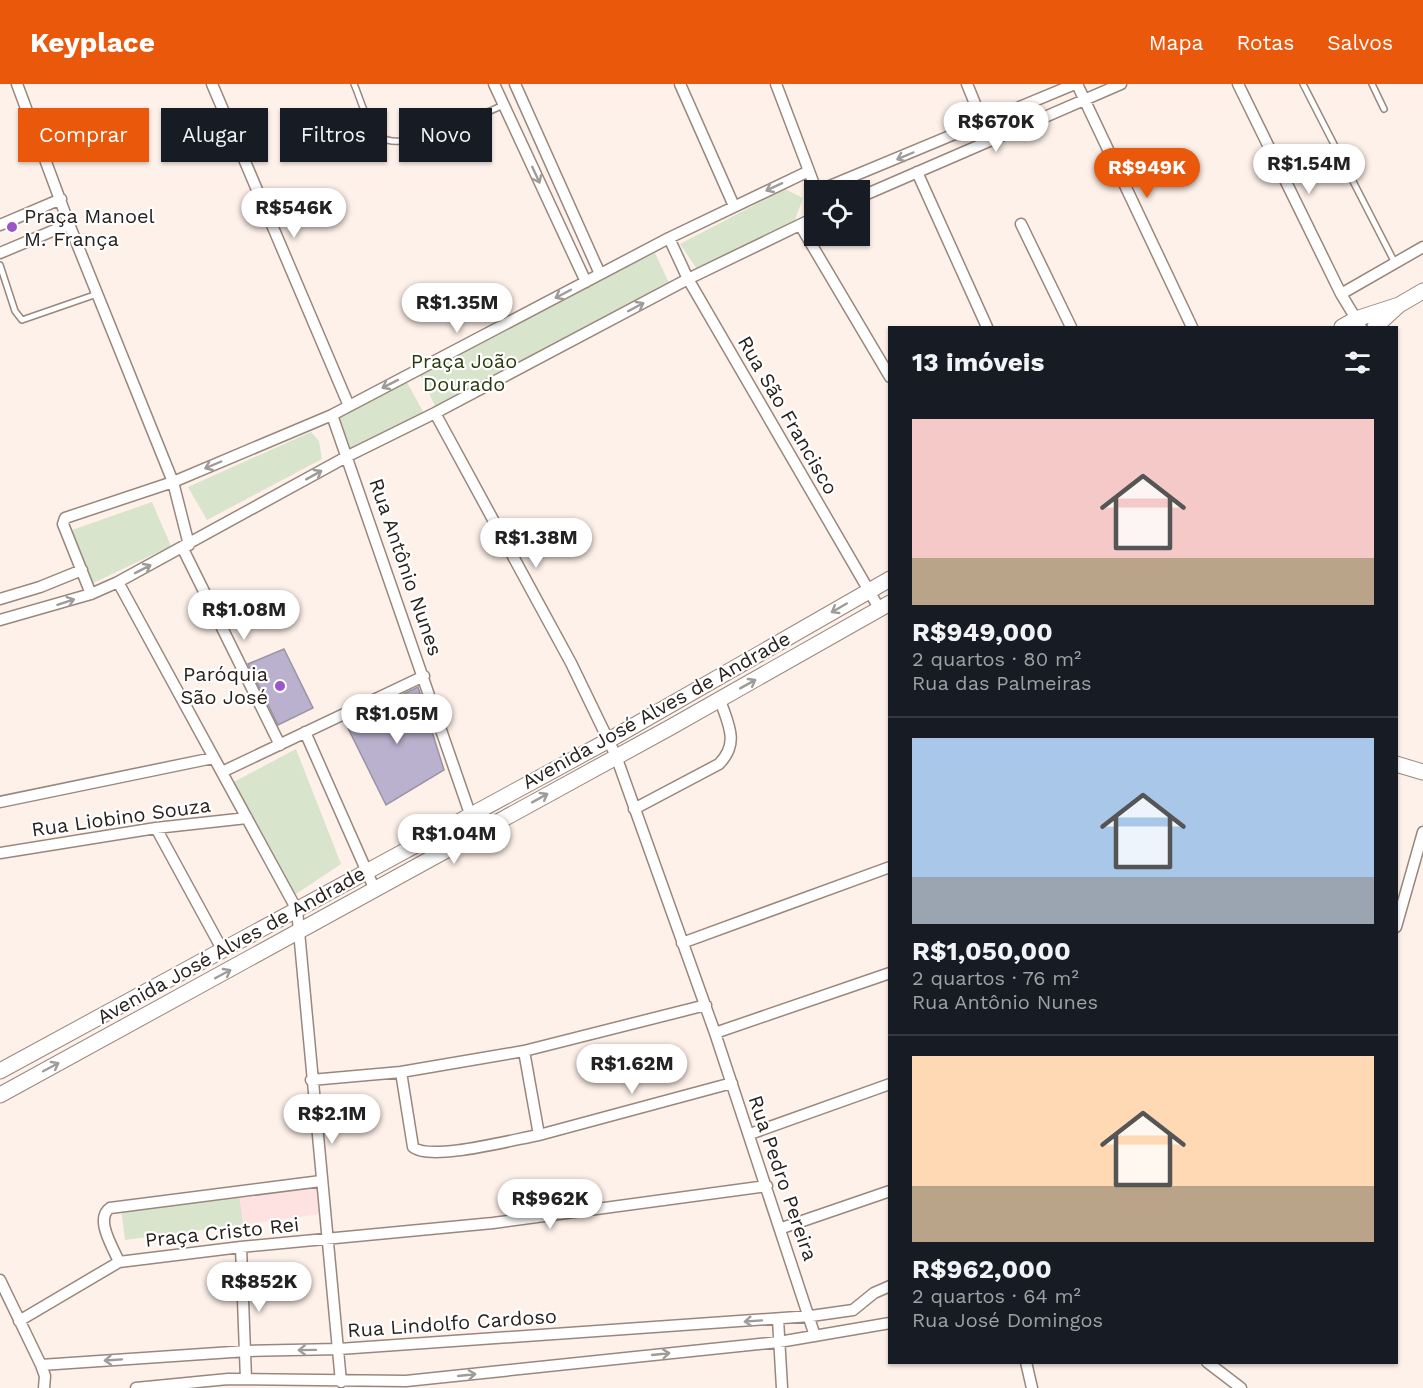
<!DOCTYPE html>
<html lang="pt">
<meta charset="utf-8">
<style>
body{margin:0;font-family:"Work Sans",sans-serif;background:#242831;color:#f1f3f6;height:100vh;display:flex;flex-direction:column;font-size:22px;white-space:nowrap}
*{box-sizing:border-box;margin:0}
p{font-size:20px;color:#9ea1a6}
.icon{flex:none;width:33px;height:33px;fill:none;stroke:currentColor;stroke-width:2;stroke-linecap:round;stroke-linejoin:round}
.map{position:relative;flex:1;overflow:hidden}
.details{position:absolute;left:888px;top:242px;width:510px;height:1038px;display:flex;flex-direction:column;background:#171b24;border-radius:0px;box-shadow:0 2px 4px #0004}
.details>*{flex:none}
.hud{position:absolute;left:18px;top:24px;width:570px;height:54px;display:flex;gap:12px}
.buttons{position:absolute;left:804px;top:96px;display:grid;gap:12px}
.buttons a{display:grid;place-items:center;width:66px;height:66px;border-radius:0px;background:#171b24;box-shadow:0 2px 4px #0004;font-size:30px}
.price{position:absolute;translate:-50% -51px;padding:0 14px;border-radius:21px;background:#fff;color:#222;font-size:20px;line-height:39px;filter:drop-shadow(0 2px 3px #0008)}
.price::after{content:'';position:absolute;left:50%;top:36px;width:18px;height:14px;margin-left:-9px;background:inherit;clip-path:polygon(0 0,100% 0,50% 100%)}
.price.current{background:#ea580c;color:#fff}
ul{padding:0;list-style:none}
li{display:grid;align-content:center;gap:12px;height:318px;padding:0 24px}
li+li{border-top:2px solid #363941}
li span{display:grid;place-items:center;height:186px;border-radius:0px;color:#555}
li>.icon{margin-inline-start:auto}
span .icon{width:108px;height:108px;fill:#fffc;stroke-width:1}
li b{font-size:26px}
h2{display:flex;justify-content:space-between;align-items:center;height:72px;padding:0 24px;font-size:26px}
.tag{padding:0 21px;border-radius:0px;background:#171b24;box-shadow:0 2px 4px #0004;font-size:21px;line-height:54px}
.tag.current{background:#ea580c;color:#fff}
header{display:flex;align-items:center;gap:36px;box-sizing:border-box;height:84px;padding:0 30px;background:#ea580c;color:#fff}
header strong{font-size:28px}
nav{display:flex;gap:33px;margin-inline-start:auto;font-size:21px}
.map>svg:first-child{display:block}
.education{fill:#fee2e2}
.green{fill:#d8e4cc}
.building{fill:#bab1ce;stroke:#9993a6;stroke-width:1.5}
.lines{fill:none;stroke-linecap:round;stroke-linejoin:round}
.lane-casing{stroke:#9a877c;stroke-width:8}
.street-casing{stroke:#9a877c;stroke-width:13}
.secondary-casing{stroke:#9a877c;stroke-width:17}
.lane{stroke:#fff;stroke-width:5}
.street{stroke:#fff;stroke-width:10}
.secondary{stroke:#fff;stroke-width:15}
.oneway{stroke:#9e9b99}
.poi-dot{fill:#9b56ca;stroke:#fff;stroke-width:2}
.labels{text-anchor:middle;stroke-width:4.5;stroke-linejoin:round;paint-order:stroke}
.poi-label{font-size:20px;fill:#28211d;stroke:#fff;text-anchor:start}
.park-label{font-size:20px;fill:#293b0e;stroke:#fff}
.street-label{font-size:20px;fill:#28211d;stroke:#fff}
</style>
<header>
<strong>Keyplace</strong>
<nav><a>Mapa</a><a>Rotas</a><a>Salvos</a></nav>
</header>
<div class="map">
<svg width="1423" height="1304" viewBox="0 0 1423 1304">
<rect width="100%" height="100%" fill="#fef1ea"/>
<path class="education" d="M315,1092L321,1130L178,1149L175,1111Z"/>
<path class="green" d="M785,105L803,114L795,136L699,188L680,160Z
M655,169L671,203L437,326L419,289Z
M405,295L425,331L342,377L326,335Z
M311,348L319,357L322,375L207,436L188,403Z
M152,418L171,462L89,501L72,446Z
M296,665L341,780L290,814L230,700Z
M238,1102L243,1140L125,1156L120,1118Z"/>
<path class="building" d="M284,565L313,624L278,641L248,580Z
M418,603L444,686L386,721L345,638Z"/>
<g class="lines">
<g class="lane-casing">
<path id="lane" d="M354,0C361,16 367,42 381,53C403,70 479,31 504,21
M1303,0L1395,179
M1372,0L1384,25
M0,181L15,227L22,236L97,210"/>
</g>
<g class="street-casing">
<path id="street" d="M17,0L69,140L173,398L189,461
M212,0L349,322
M494,0L586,198
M515,0L600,190
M680,0L734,122
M776,0L809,87
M967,0L983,39
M1077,0L1192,243
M1238,0L1341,210L1361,243
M917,88L987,243
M820,106L1075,0
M860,113L1121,0
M1021,140L1071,243
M0,141L61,115
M800,141L890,293
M669,154L688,195L879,524
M0,169L69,140
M1341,210L1423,163
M435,329L571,579L616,672L715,949L815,1252
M332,331L477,750
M183,465L280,661
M118,498L297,826L341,1298
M91,510L63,440L65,434L173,398L332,331L669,154L809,87L816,106
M0,515L40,503L82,486
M0,536L91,510L118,498L348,372L435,329L688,195L814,134
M305,648L375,806
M222,688L424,592
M0,718L213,674
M634,725L719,680C740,659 728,640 720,616
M156,744L223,867
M0,769L156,744L247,734
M1396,843L1423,748
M682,859L890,783
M715,949L890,889
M401,988L413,1063C430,1078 515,1055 539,1051L524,967
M311,996L401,988L524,967L706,921
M750,1050L890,1000
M539,1051L732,999
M782,1144L890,1107
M241,1163L246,1295
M119,1178C114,1165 94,1135 110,1124L321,1097
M0,1196L41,1281L45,1292L44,1304
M778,1235L782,1304
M19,1237L119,1178L241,1163L493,1139L767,1102
M1026,1278L1032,1304
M1207,1278L1241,1304
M41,1281L247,1267L339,1265L811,1232L853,1226L874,1209L890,1202
M136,1304L228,1295L406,1297L779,1258L890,1239"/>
</g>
<g class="secondary-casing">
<path id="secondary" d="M1342,243L1356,235L1399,221
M1375,243L1399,221L1423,207
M1396,680L1423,688
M0,987L609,656L890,495
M0,1011L671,643L890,519"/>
</g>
<use href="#lane" class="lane"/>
<use href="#street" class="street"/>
<use href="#secondary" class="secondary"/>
</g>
<defs><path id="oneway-shaft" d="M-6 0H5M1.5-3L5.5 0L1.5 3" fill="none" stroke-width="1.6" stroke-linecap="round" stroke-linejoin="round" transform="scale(1.5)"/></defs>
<g class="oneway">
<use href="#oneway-shaft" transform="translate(905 72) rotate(157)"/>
<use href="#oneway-shaft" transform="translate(536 91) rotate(65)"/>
<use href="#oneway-shaft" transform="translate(774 103) rotate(155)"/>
<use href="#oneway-shaft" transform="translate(563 210) rotate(152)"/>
<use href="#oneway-shaft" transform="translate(636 223) rotate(-28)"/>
<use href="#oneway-shaft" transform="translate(390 300) rotate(153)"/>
<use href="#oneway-shaft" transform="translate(213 381) rotate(157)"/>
<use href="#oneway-shaft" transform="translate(314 391) rotate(-29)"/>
<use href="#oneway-shaft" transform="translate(143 485) rotate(-27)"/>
<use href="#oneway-shaft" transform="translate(66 518) rotate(-18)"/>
<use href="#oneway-shaft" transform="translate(839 524) rotate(150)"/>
<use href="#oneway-shaft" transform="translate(748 600) rotate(-29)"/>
<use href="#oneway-shaft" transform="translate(540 714) rotate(-29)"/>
<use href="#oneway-shaft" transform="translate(223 890) rotate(-28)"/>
<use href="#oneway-shaft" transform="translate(51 983) rotate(-28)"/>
<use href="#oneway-shaft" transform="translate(753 1237) rotate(176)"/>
<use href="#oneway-shaft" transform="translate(307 1266) rotate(179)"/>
<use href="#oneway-shaft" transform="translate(661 1270) rotate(-6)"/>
<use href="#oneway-shaft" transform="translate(113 1276) rotate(176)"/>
<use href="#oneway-shaft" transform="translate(467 1291) rotate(-6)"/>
</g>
<g class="poi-dot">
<circle cx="12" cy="143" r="6"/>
<circle cx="280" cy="602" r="6"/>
</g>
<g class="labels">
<g class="poi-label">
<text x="24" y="139">Praça Manoel<tspan x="24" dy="23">M. França</tspan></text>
<text x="268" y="597" text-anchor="end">Paróquia<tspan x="268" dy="23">São José</tspan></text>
</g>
<g class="park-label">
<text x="464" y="284">Praça João<tspan x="464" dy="23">Dourado</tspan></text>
</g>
<g class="street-label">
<text transform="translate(788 331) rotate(60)" y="7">Rua São Francisco</text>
<text transform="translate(406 483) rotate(71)" y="7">Rua Antônio Nunes</text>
<text transform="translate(656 626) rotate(-29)" y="7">Avenida José Alves de Andrade</text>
<text transform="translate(121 733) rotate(-8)" y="7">Rua Liobino Souza</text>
<text transform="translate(231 861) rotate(-29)" y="7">Avenida José Alves de Andrade</text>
<text transform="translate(783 1094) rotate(71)" y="7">Rua Pedro Pereira</text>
<text transform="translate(222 1148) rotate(-6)" y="7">Praça Cristo Rei</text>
<text transform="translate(452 1239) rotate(-4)" y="7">Rua Lindolfo Cardoso</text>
</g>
</g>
</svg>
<div class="buttons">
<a><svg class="icon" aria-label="locate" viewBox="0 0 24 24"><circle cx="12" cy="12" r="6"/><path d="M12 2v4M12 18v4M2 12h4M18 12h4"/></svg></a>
</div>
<b class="price" style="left:996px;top:69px">R$670K</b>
<b class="price" style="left:1309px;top:111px">R$1.54M</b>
<b class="price current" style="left:1147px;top:115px">R$949K</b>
<b class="price" style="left:294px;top:155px">R$546K</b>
<b class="price" style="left:457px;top:250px">R$1.35M</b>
<b class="price" style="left:536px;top:485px">R$1.38M</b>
<b class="price" style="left:244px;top:557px">R$1.08M</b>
<b class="price" style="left:397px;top:661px">R$1.05M</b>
<b class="price" style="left:454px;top:781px">R$1.04M</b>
<b class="price" style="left:632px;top:1011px">R$1.62M</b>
<b class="price" style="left:332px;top:1061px">R$2.1M</b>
<b class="price" style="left:550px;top:1146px">R$962K</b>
<b class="price" style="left:259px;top:1229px">R$852K</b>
<div class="hud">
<a class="tag current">Comprar</a>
<a class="tag">Alugar</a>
<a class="tag">Filtros</a>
<a class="tag">Novo</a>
</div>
<section class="details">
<h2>13 imóveis<svg class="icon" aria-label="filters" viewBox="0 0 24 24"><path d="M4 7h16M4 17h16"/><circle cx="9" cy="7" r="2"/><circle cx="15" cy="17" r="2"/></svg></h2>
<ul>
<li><span style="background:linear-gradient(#f6c9c9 75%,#b9a48a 0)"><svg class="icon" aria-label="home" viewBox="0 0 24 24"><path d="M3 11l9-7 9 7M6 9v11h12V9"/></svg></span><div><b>R$949,000</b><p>2 quartos · 80 m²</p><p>Rua das Palmeiras</p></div></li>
<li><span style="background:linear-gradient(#a9c7e8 75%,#9aa5b1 0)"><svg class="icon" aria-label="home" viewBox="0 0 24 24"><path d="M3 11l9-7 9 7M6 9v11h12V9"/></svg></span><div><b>R$1,050,000</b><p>2 quartos · 76 m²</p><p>Rua Antônio Nunes</p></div></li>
<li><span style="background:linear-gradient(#ffd9b3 70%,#b9a48a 0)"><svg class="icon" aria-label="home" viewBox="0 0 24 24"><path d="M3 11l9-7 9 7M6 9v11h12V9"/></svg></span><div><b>R$962,000</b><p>2 quartos · 64 m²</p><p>Rua José Domingos</p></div></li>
</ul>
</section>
</div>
